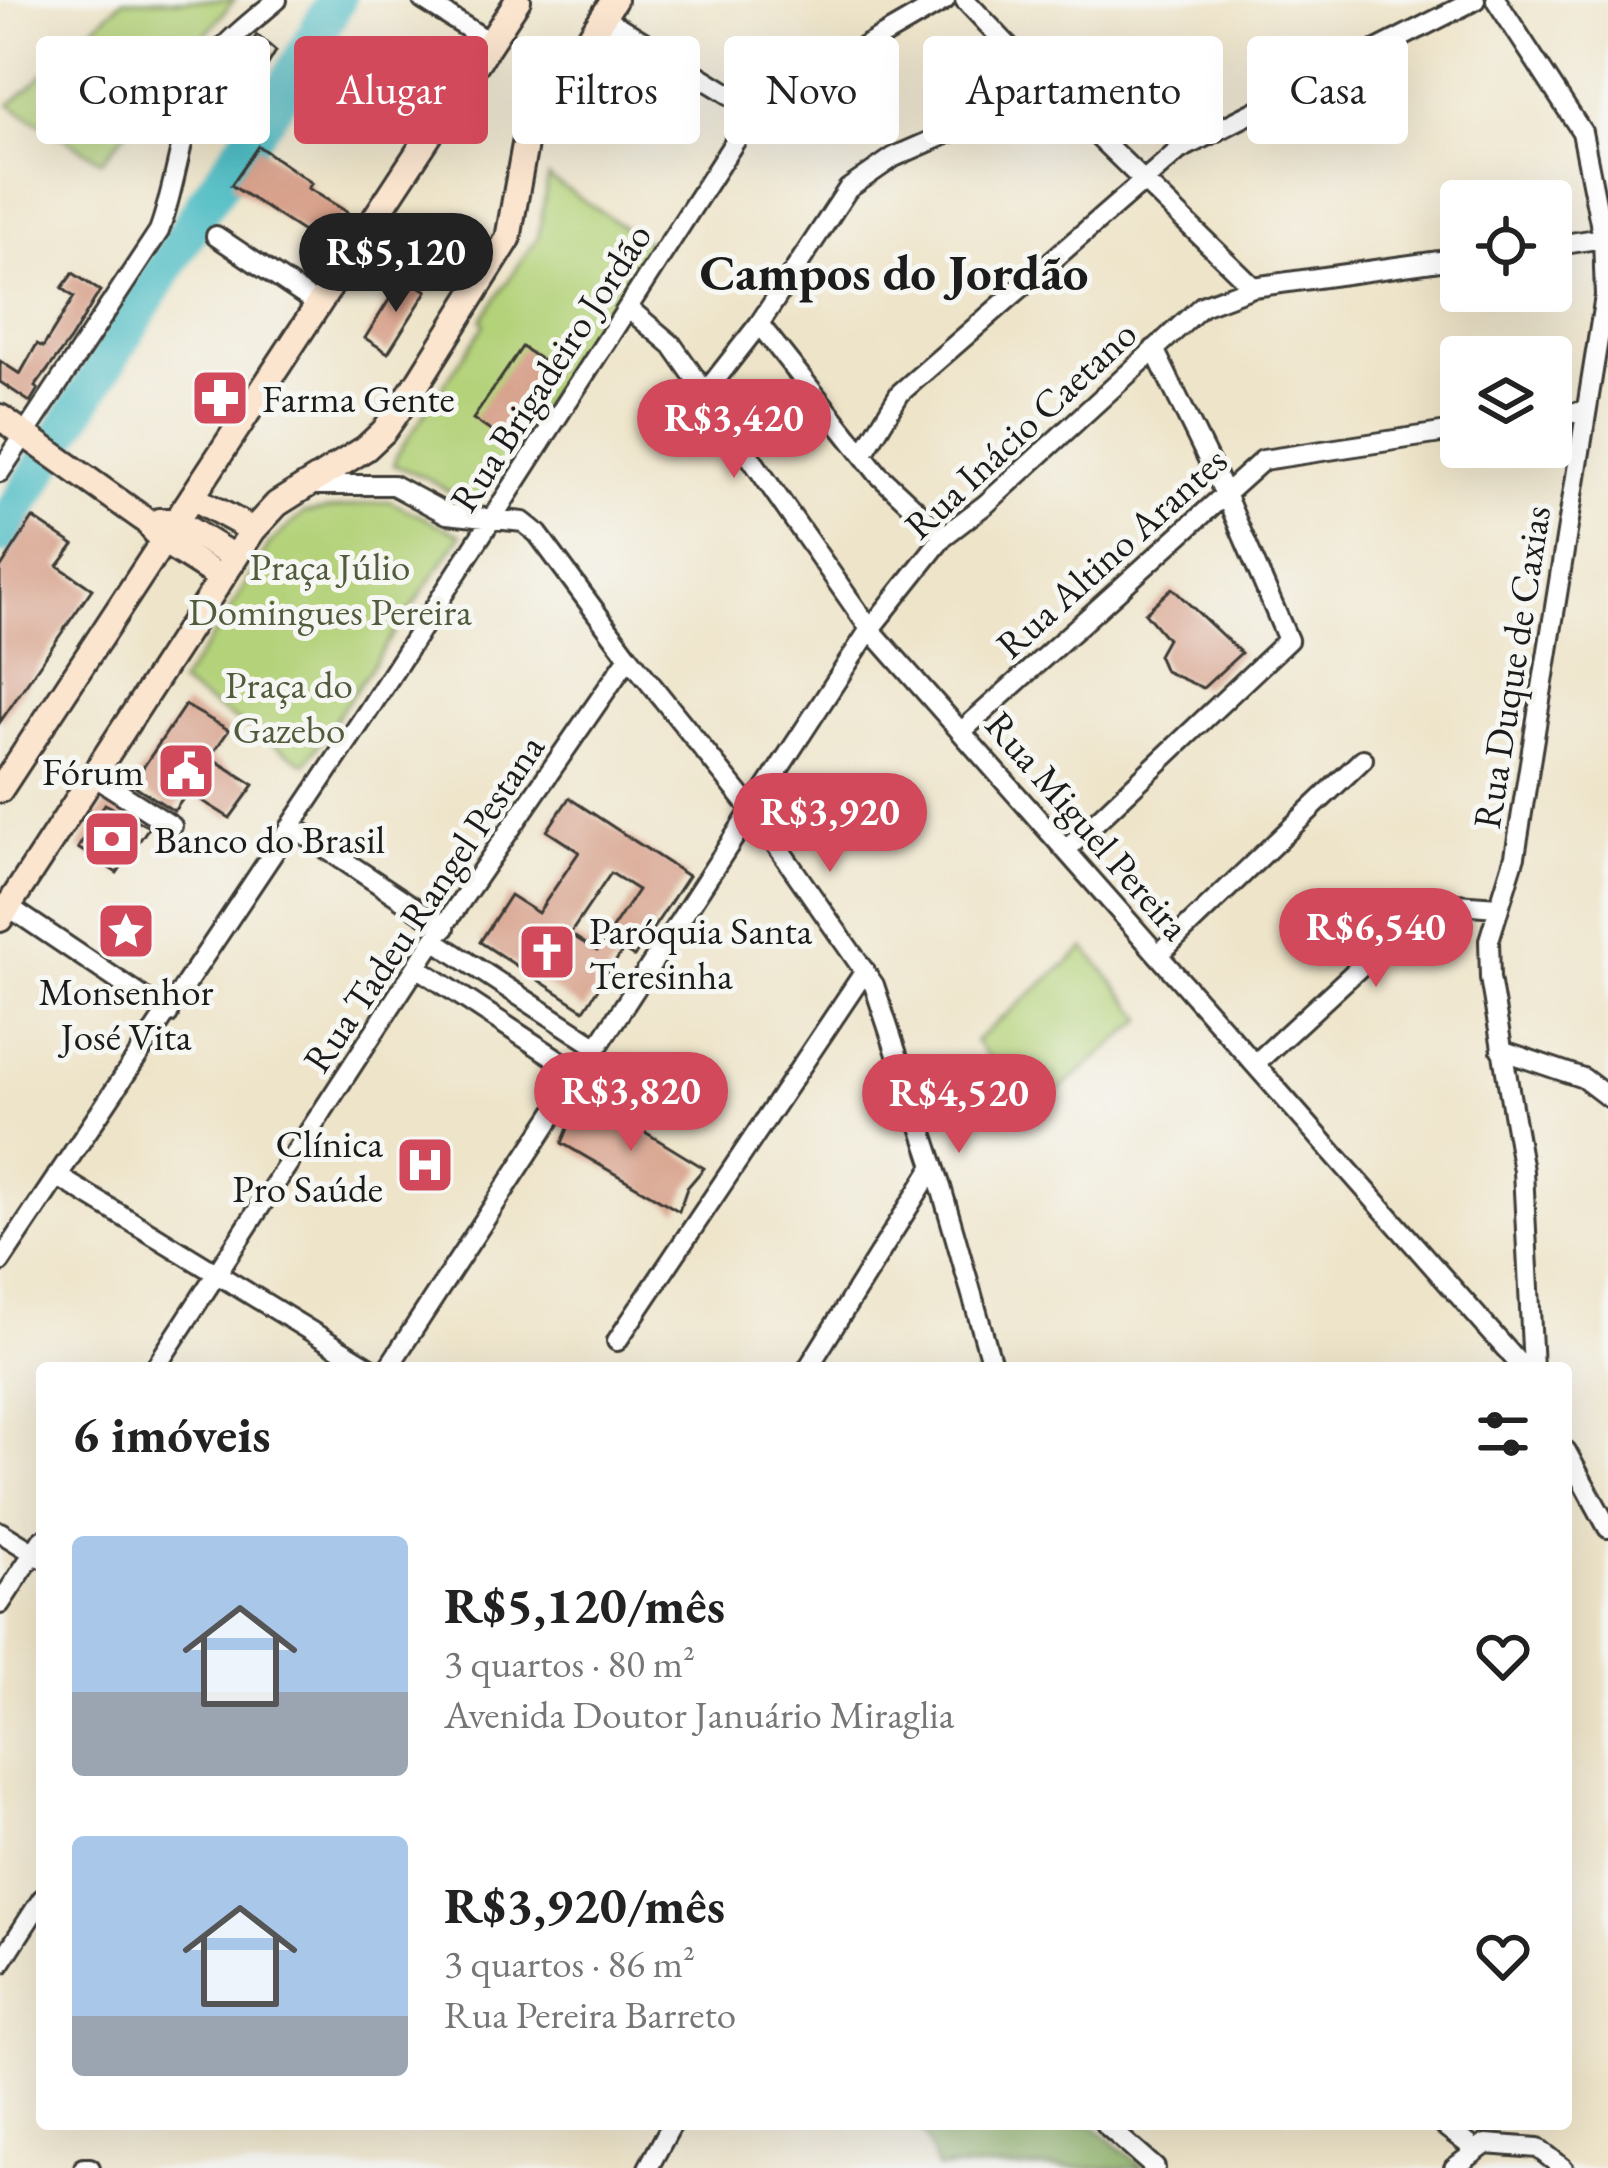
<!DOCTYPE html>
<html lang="pt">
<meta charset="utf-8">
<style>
body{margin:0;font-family:"EB Garamond",serif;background:#f6f6f6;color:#222;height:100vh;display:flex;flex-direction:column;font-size:45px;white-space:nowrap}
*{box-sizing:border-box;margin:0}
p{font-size:39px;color:#767676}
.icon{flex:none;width:66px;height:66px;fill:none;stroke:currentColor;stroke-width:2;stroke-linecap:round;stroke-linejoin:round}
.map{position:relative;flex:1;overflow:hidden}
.details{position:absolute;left:36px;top:1362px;width:1536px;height:768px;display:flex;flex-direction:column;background:#fff;border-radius:12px;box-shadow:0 12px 48px #0002}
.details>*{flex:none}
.guide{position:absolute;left:36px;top:36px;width:1536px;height:108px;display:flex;gap:24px}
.buttons{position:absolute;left:1440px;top:180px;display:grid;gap:24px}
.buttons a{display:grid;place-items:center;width:132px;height:132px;border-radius:12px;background:#fff;box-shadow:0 12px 48px #0002;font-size:60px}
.price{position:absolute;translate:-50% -102px;padding:0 27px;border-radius:42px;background:#d1495b;color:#fff;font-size:39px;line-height:78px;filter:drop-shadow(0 3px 6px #0008)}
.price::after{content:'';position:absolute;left:50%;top:72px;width:36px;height:27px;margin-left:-18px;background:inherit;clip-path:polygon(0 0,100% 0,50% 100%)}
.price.active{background:#222;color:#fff}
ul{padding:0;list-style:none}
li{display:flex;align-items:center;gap:36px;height:300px;padding:0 36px}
li span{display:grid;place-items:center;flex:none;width:336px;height:240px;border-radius:12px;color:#555}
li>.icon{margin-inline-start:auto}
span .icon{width:144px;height:144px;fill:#fffc;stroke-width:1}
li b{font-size:51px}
h2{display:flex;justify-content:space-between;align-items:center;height:144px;padding:0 36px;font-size:51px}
.chip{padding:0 42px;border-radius:12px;background:#fff;box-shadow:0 12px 48px #0002;font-size:42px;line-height:108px}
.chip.active{background:#d1495b;color:#fff}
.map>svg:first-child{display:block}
.green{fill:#b4d279;stroke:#68774a;stroke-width:3}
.forest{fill:#8fb469;stroke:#566842;stroke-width:3}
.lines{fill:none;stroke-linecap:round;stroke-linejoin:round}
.river{stroke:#4fbdc5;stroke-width:39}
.building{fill:#d69d86;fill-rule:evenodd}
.street-casing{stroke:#3c3a36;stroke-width:24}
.secondary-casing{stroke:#3c3a36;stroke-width:30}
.street{stroke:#fff;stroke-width:18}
.secondary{stroke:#fbe5cf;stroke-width:24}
.labels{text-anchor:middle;stroke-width:10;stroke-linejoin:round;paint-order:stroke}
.street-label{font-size:39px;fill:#1c1c1c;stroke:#f6f6f2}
.poi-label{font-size:39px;fill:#1c1c1c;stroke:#f6f6f2;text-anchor:start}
.park-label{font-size:39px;fill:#515c3d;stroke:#f6f6f2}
.district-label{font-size:51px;font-weight:bold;fill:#1c1c1c;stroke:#f6f6f2}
</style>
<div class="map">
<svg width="1608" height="2168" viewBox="0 0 1608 2168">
<rect width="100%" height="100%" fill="#f6f6f2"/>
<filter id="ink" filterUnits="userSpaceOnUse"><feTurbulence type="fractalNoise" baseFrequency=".00833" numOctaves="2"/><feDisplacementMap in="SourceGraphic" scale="24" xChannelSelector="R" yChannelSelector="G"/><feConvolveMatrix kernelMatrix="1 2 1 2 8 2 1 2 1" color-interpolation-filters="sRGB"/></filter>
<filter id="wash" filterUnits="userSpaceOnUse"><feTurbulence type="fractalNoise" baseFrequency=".004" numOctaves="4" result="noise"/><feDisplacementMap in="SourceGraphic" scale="48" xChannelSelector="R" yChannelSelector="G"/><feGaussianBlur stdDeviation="2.7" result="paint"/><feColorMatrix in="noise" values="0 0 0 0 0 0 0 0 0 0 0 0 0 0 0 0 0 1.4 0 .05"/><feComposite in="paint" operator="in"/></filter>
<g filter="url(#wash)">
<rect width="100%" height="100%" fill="#eee4c9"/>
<path class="green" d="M123,0H234L102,161L10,105Z
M548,177L650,244L483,495L465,501L425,477L394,465L396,456L485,324L481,320L538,237Z
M389,501L461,535L305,764L179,684L225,619L270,543L304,513Z
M1085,948L1144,1019L1034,1111L975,1041Z"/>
<path class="forest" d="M921,2124H1091L1144,2168H937Z"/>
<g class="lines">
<path class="river" d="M0,535L203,206L287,86L336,0"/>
</g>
<g id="blocks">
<path class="building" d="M257,35L276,51L244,105L219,90Z
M258,146L312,183L308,188L347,212L325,246L231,185Z
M73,273L100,291L70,340L35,387L38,389L30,402L0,382V361L20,374L37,344L43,347L74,297L62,288Z
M404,276L427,291L388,353L365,338Z
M522,347L553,368L504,440L473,419Z
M33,518L74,545L58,566L92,589L0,722V569Z
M1172,588L1241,653L1203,688L1165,671L1158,655L1167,639L1145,613Z
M185,705L229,730L210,757L254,785L230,818L188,792L174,811L132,784Z
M569,798L688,876L634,957L623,950L584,1010L480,942L510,895L538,913L579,852L547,831ZM611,873L638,890L597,951L570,934Z
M105,804L149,827L117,873L78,848Z
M591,1099L704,1168L687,1188L679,1211L562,1143L571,1121Z"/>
</g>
</g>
<g filter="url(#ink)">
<use href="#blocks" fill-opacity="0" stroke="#3c3a36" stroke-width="3"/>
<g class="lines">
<g class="street-casing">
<path id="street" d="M423,0L491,43
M965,0L1049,89L1253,287
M1496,0L1582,132L1603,238L1605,296L1515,856L1489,940L1490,978L1523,1171L1533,1368
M603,17L755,110
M216,236L320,306
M1551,246L1603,238
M628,308L672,345L870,629L1523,1368
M759,324L878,474L944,536
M705,393L759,324L848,189L894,157L1049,89
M1551,416L1586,411
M863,454L900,393L1179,150L1475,0
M0,472L159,231C179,178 183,104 214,59C230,37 256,18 277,0
M307,485H393L447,514L523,522L538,534L629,657L752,810L874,985L941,1187L993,1368
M961,732L1263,460L1461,430
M95,777L172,826
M292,826L445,928
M1066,850L1288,640L1225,494L1154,349
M9,907L168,1014
M434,940L596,1046
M1158,955L1363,759
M417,967L580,1074
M1501,1050L1583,1078L1608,1097
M1255,1064L1398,932L1456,904L1498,907
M57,1176L371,1368
M0,1262L368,711L755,110L945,0
M617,1341L865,971
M155,1368L434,940L629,657
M388,1368L870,629L944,536L986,504L1202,306L1253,287L1461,258
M808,1368L934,1166
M1566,1451L1608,1528
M0,1532L42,1558
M0,1604L42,1540
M0,1964L42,1899
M1105,2124L1155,2168
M1442,2124L1477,2151
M84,2168H90
M648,2168L672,2124
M1454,2168L1486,2144L1538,2148L1563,2168"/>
</g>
<g class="secondary-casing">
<path id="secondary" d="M0,417L145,520L163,541L221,578
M192,497L253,530
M159,521H175L234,557
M0,790L518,0
M0,919L253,530L277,504L366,448L384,431L419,381L508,239L527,133L614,0"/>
</g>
<use href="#street" class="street"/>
<use href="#secondary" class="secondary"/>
</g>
</g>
<defs>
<g id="pharmacy-square" transform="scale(3)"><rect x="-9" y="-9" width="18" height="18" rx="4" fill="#d1495b" stroke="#f6f6f2"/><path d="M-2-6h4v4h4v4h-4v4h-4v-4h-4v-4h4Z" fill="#fff"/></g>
<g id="civic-square" transform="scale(3)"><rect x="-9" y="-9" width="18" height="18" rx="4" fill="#d1495b" stroke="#f6f6f2"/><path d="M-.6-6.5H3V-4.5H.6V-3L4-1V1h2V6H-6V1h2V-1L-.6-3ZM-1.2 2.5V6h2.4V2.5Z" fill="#fff"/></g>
<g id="bank-square" transform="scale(3)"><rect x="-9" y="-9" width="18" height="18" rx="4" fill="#d1495b" stroke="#f6f6f2"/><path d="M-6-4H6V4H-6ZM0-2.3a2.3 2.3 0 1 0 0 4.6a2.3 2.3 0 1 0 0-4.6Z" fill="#fff"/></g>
<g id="sight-square" transform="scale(3)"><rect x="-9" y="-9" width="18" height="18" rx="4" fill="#d1495b" stroke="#f6f6f2"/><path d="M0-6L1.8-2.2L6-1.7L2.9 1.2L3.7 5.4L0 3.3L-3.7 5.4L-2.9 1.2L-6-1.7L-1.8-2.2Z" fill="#fff"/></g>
<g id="church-square" transform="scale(3)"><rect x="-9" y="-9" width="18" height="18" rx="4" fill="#d1495b" stroke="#f6f6f2"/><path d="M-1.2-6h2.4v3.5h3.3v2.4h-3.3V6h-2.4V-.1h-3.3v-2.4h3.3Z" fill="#fff"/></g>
<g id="hospital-square" transform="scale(3)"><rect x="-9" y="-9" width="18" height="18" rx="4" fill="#d1495b" stroke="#f6f6f2"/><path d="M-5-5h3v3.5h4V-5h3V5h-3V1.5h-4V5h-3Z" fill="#fff"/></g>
</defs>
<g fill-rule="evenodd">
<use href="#pharmacy-square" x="220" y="398"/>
<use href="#civic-square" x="186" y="771"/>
<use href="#bank-square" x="112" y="839"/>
<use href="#sight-square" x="126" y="931"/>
<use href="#church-square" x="547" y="952"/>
<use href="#hospital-square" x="425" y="1165"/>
</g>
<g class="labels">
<g class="street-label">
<text transform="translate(550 367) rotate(-57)" y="14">Rua Brigadeiro Jordão</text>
<text transform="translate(1020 429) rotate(-43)" y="14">Rua Inácio Caetano</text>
<text transform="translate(1111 552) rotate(-42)" y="14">Rua Altino Arantes</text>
<text transform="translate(1511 667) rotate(-81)" y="14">Rua Duque de Caxias</text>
<text transform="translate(1088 825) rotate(49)" y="14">Rua Miguel Pereira</text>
<text transform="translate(423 903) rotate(-56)" y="14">Rua Tadeu Rangel Pestana</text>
</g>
<g class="poi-label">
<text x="262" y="412">Farma Gente</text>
<text x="144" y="785" text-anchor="end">Fórum</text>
<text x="154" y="853">Banco do Brasil</text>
<text x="589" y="944">Paróquia Santa<tspan x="589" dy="45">Teresinha</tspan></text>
<text x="126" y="1005" text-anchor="middle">Monsenhor<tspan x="126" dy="45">José Vita</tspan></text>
<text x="383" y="1157" text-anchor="end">Clínica<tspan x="383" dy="45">Pro Saúde</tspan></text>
</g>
<g class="park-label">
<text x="330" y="580">Praça Júlio<tspan x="330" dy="45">Domingues Pereira</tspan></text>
<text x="289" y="698">Praça do<tspan x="289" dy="45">Gazebo</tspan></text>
</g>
<g class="district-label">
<text x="894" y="290">Campos do Jordão</text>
</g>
</g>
</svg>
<div class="buttons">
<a><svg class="icon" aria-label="locate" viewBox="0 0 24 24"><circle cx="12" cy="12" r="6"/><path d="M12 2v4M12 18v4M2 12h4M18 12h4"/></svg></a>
<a><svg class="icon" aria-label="layers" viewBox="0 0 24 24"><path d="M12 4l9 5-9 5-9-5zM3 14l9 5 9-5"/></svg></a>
</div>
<b class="price active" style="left:396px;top:315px">R$5,120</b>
<b class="price" style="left:734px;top:481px">R$3,420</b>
<b class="price" style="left:830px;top:875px">R$3,920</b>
<b class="price" style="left:1376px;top:990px">R$6,540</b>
<b class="price" style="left:631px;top:1154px">R$3,820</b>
<b class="price" style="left:959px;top:1156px">R$4,520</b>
<div class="guide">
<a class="chip">Comprar</a>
<a class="chip active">Alugar</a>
<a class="chip">Filtros</a>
<a class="chip">Novo</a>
<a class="chip">Apartamento</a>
<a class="chip">Casa</a>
</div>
<section class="details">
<h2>6 imóveis<svg class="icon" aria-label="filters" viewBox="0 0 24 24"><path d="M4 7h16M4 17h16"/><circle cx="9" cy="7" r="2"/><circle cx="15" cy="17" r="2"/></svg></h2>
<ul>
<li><span style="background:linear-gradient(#a9c7e8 65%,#9aa5b1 0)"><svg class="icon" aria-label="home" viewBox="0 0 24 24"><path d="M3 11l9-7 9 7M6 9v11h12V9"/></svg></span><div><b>R$5,120/mês</b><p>3 quartos · 80 m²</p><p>Avenida Doutor Januário Miraglia</p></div><svg class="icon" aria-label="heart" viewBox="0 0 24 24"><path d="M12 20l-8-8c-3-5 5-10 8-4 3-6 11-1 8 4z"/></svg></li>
<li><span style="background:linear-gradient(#a9c7e8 75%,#9aa5b1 0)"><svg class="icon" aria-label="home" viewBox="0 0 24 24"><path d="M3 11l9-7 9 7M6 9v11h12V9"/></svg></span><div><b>R$3,920/mês</b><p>3 quartos · 86 m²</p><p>Rua Pereira Barreto</p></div><svg class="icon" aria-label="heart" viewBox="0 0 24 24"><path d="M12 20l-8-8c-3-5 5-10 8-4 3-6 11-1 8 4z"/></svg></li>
</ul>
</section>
</div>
